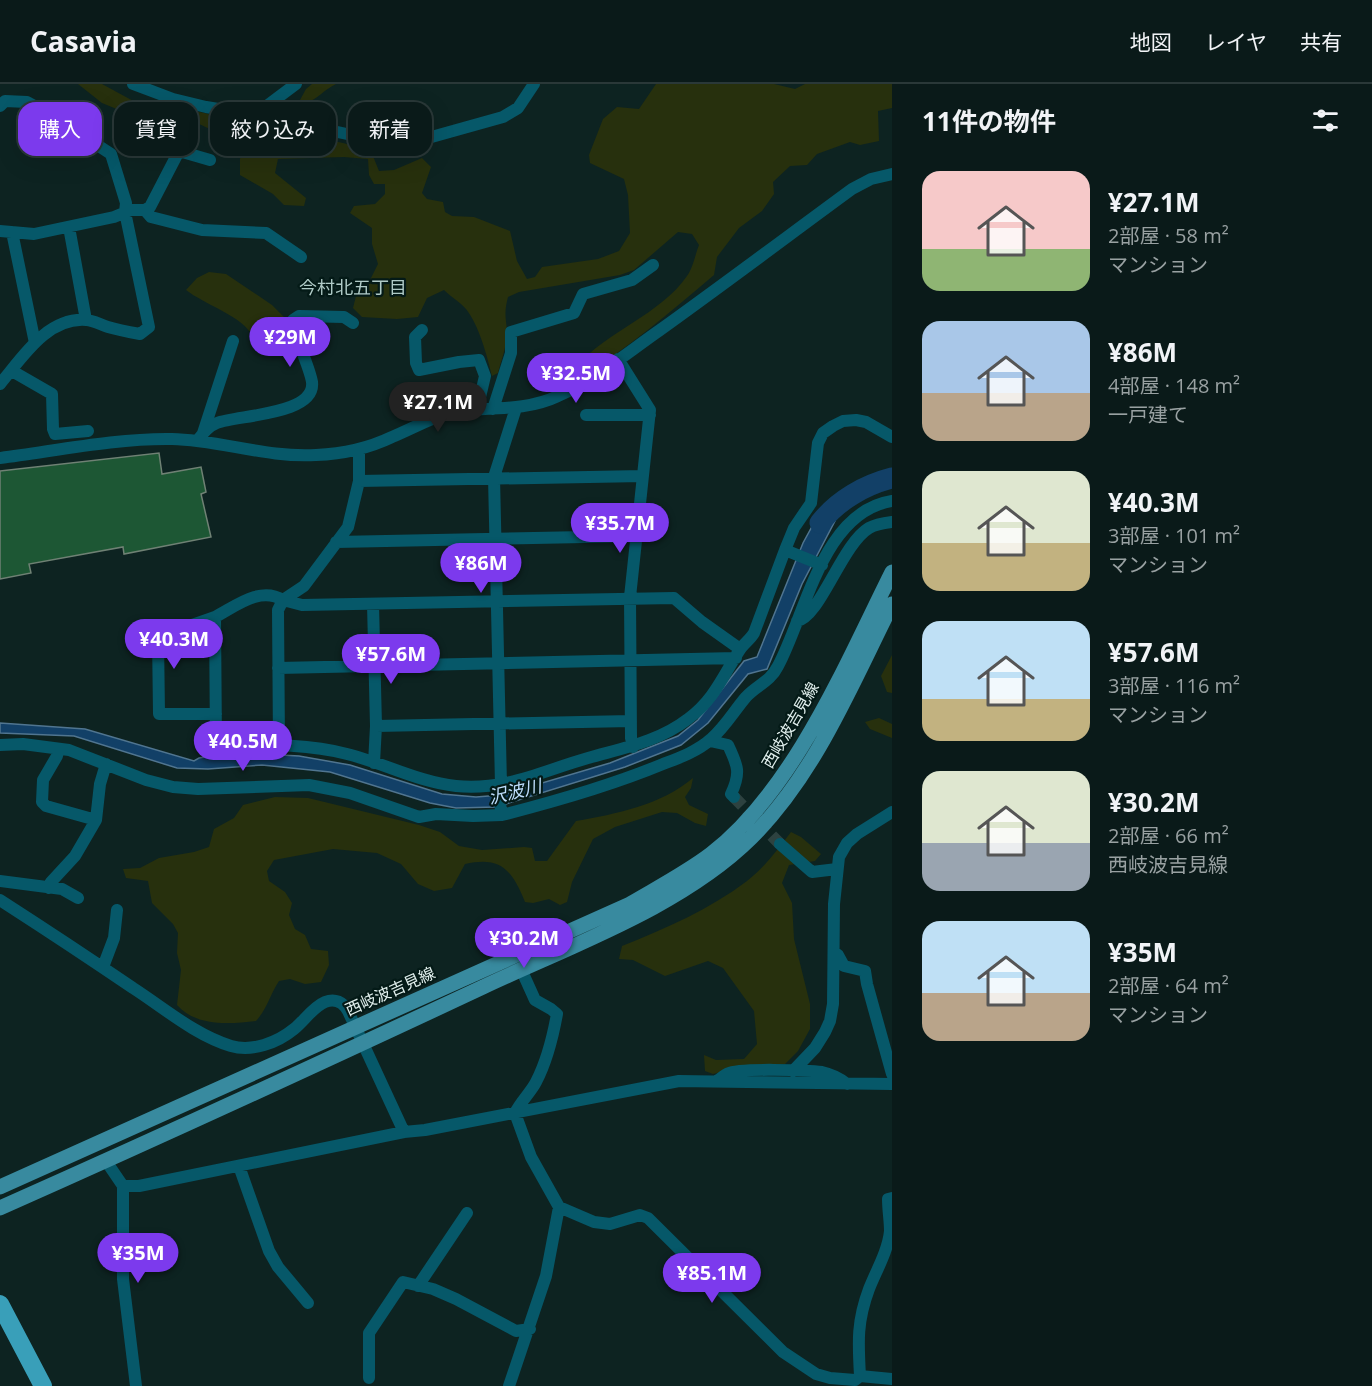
<!DOCTYPE html>
<html lang="ja">
<meta charset="utf-8">
<style>
body{margin:0;font-family:"Open Sans","Noto Sans JP",sans-serif;background:#132322;color:#f1f3f6;height:100vh;display:flex;flex-direction:column;font-size:22px;white-space:nowrap}
*{box-sizing:border-box;margin:0}
p{font-size:20px;color:#99a1a2}
.icon{flex:none;width:33px;height:33px;fill:none;stroke:currentColor;stroke-width:2;stroke-linecap:round;stroke-linejoin:round}
.map{position:relative;flex:1;overflow:hidden}
.side{display:flex;flex-direction:column;background:#0a1a19;width:480px}
.side>*{flex:none}
.hud{position:absolute;left:18px;top:18px;width:570px;height:54px;display:flex;gap:12px}
.price{position:absolute;translate:-50% -51px;padding:0 14px;border-radius:21px;background:#7c3aed;color:#fff;font-size:20px;line-height:39px;filter:drop-shadow(0 2px 3px #0008)}
.price::after{content:'';position:absolute;left:50%;top:36px;width:18px;height:14px;margin-left:-9px;background:inherit;clip-path:polygon(0 0,100% 0,50% 100%)}
.price.selected{background:#222;color:#fff}
ul{padding:0;list-style:none}
li{display:flex;align-items:center;gap:18px;height:150px;padding:0 30px}
li span{display:grid;place-items:center;flex:none;width:168px;height:120px;border-radius:18px;color:#555}
li>.icon{margin-inline-start:auto}
span .icon{width:72px;height:72px;fill:#fffc;stroke-width:1}
li b{font-size:26px}
h2{display:flex;justify-content:space-between;align-items:center;height:72px;padding:0 30px;font-size:26px}
.pill{padding:0 21px;border-radius:18px;background:#0a1a19;box-shadow:0 6px 24px #0002,0 0 0 2px #2a3838;font-size:21px;line-height:54px}
.pill.selected{background:#7c3aed;color:#fff}
header{display:flex;align-items:center;gap:36px;box-sizing:border-box;height:84px;padding:0 30px;background:#0a1a19;border-bottom:2px solid #2a3838}
header strong{font-size:28px}
nav{display:flex;gap:33px;margin-inline-start:auto;font-size:21px}
main{display:flex;flex:1;min-height:0}
.map>svg:first-child{display:block}
.green{fill:#27300d}
.water{fill:#124067;stroke:#507590;stroke-width:1.5}
.lines{fill:none;stroke-linecap:round;stroke-linejoin:round}
.river{stroke:#124067;stroke-width:21}
.building{fill:#1d5734;stroke:#6f8174;stroke-width:1.5}
.minor-tunnel{stroke:#2d4240;stroke-width:12;stroke-dasharray:12 6;stroke-linecap:butt}
.minor{stroke:#065869;stroke-width:12}
.major{stroke:#388a9f;stroke-width:15}
.highway{stroke:#399fb9;stroke-width:18}
.labels{text-anchor:middle;stroke-width:4.5;stroke-linejoin:round;paint-order:stroke}
.street-label{font-size:16px;fill:#e2f0ee;stroke:#041a17}
.neighbourhood-label{font-size:18px;fill:#afcac6;stroke:#041a17}
.water-label{font-size:18px;font-style:italic;fill:#beddfc;stroke:#041a17}
</style>
<header>
<strong>Casavia</strong>
<nav><a>地図</a><a>レイヤ</a><a>共有</a></nav>
</header>
<main>
<div class="map">
<svg width="892" height="1302" viewBox="0 0 892 1302">
<rect width="100%" height="100%" fill="#0d2321"/>
<path class="green" d="M78,0H102L148,25L181,24L343,59L371,67L379,87L394,86L422,74L431,83L422,109L427,115L443,118L445,128L452,132L474,133L510,147L517,177L527,195L535,193L542,183L598,175L619,167L630,149L628,111L624,95L590,79L589,71L603,35L617,23L639,25L656,0H774L795,5L805,0H892V24L878,27L879,57L860,61L850,58L817,70L807,81L790,82L773,98L774,110L762,127L739,144L717,173L714,191C670,228 627,266 577,295V282C607,247 660,231 687,192C693,184 695,171 699,161L692,150L678,148L634,186L620,191L519,208L508,213C503,232 507,235 507,252C506,264 501,277 498,289L492,292C487,272 479,241 466,225C460,218 451,213 444,206L427,214L418,233L397,235L362,233L353,224L356,212L368,200L378,180L372,160V144L350,129L354,122L375,120L385,110V100H374L369,91L368,75L344,73L278,75L275,89L306,114L304,122L284,121L273,110L240,91V75L243,61L193,37L164,29L158,33L147,46L133,41L119,26L102,19Z
M312,0H336C323,6 319,15 305,19L300,16L306,5Z
M209,188L226,190L272,221L286,235L292,257H282L269,247H249C238,231 204,220 186,206L197,194Z
M892,571V609L887,608L881,592Z
M879,634L892,640V654L870,645L865,638Z
M693,694L691,704L685,713L689,721L708,730L706,742L695,739L677,729L662,728L615,743L593,755L572,798L567,818L560,821L549,815L533,819L525,818C512,786 501,772 465,780L452,804L434,807L418,800L401,780L377,769L333,765L274,776L267,787L269,797L285,808L292,819L289,831L295,845L305,851L311,865L328,867L329,881L321,898L305,900L290,895L279,897C270,911 267,925 256,937C229,940 197,943 177,921L181,886L177,869L178,849L173,840L152,819L148,797L126,794L123,785L140,784L159,774L194,768L209,763L214,745L234,734L243,721L275,713L308,714L419,741L440,748L459,762L482,766L524,763L532,764L535,777H547L576,737C616,730 661,721 693,694Z
M791,748L801,753L821,770L815,777L789,781L782,799L792,819L794,855L810,920V945L798,967L785,980L743,982L713,990L705,987L704,971L716,976L744,975L757,960L754,927L723,884L708,877L665,892L633,876L619,875L622,862C665,845 710,825 747,797C764,784 778,765 791,748Z"/>
<path class="water" d="M840,418L835,437L802,500L767,585L748,590L708,639L681,661L625,683L496,723L456,724L430,719L330,688L262,681L208,685L177,684L74,652L0,649V639L85,645L194,677L199,674L210,672L262,670L299,672L350,681L442,710L476,713L501,711L610,679L678,652L698,636L744,577L757,573L803,459L815,437Z"/>
<g class="lines">
<path class="river" d="M820,439C838,416 865,401 892,394"/>
</g>
<path class="building" d="M159,369L162,390L201,383L206,408L201,410L211,453L124,470L123,463L29,480L31,489L0,495V387Z"/>
<g class="lines">
<path class="minor-tunnel" d="M734,713L780,760"/>
<path class="minor" d="M133,0L173,15L206,23L262,32L380,57L410,59L503,33L518,24L534,0
M0,22L5,17L27,18L53,32L111,70L126,119L125,128L149,243L140,250C129,248 118,246 108,243C101,241 93,236 86,236C47,233 22,274 0,300
M262,32L268,21L296,0
M145,126L150,123L179,67L210,76
M69,143L86,236
M0,147L34,150L114,133L131,126H145L151,133L202,146L266,149L301,173
M12,148L35,259
M422,246L415,253L416,279L419,286L459,278L479,276L485,292L477,326
M618,275L650,326L630,513L631,654L633,663
M12,287L52,310L53,345L55,350L88,347
M493,325L511,269V248L574,229L583,210L632,196L653,181
M586,331H650
M203,349L233,257
M197,357C202,350 209,342 217,339C238,331 316,331 312,298C310,285 297,256 292,241L293,236L299,232L344,233L353,239
M359,365V397L348,443L304,502L283,516C260,502 236,522 215,533L216,661C260,661 305,659 347,670C384,679 418,698 456,702C505,707 542,687 588,674C623,664 658,658 688,635C714,616 723,592 739,567C743,560 750,556 754,549L785,466L822,481
M0,374C55,367 117,354 172,355C220,356 267,374 316,371C342,370 369,364 392,353C411,345 429,335 448,329C460,325 473,326 485,325C510,324 535,323 558,312C595,296 627,269 660,246C724,200 788,152 852,105L871,95L892,90
M359,397L643,392
M336,458L636,452
M785,466L794,444L811,419L818,359L823,349L833,342L843,337L856,336L866,338L892,353
M373,520L376,642L374,679
M215,533L158,553L159,630H216
M797,537C820,533 842,460 869,444C876,440 884,439 892,438
M278,584L736,574
M376,642L631,637
M710,657L728,661C738,682 741,689 731,710L734,713
M0,661L23,660L69,666L146,696L173,703L198,705L309,701L350,709L419,733L436,730L473,732L502,731L498,709L501,701L494,393L516,324
M279,661L278,526L283,516L302,521L674,514L702,538L740,565
M58,665L57,672L43,696L42,718L46,722L96,736L100,700L106,680
M502,731C557,717 610,702 663,680C679,674 698,667 711,655C725,643 734,627 746,613C757,601 770,598 778,582C806,530 822,428 892,417
M780,760L812,788L837,785
M0,797L62,805L78,814
M49,804L51,798L75,772L96,736
M0,816C45,845 89,874 133,904C164,924 195,951 231,962C252,968 277,959 294,945C304,937 313,923 325,918C335,914 343,918 348,927L404,1048
M834,868L838,871L844,882L865,887L867,900L892,990
M103,883L114,854L117,826
M521,885L535,916L551,925L557,930C553,952 547,977 536,998C531,1008 521,1017 515,1029L531,1073L559,1123L594,1138L610,1140L640,1131L648,1134L783,1268L816,1290L830,1294L855,1296L860,1292L892,1295
M793,987L815,964L825,948L830,937L833,920L834,820L839,773L847,759L857,750L892,728
M717,997C721,994 725,990 729,989C738,984 809,986 822,988C831,990 840,994 847,1000
M106,1077L123,1102V1195L136,1302
M239,1082L269,1167L278,1183L308,1219
M123,1102H139L404,1048L425,1046L679,997L892,1000
M418,1202L467,1129
M860,1292C858,1257 857,1237 869,1205C876,1187 888,1167 890,1147C890,1137 888,1126 888,1115L892,1114
M369,1294V1249L403,1198L433,1205L456,1215L516,1247L530,1245
M509,1302L546,1192L559,1123"/>
<path class="major" d="M0,1103L630,820C657,804 686,789 711,770C794,706 846,580 892,488
M0,1124C162,1052 323,978 483,903C572,861 681,823 751,754C816,689 851,601 892,520"/>
<path class="highway" d="M0,1220L43,1302"/>
</g>
<g class="labels">
<g class="street-label">
<text transform="translate(790 641) rotate(-60)" y="6">西岐波吉見線</text>
<text transform="translate(390 907) rotate(-24)" y="6">西岐波吉見線</text>
</g>
<g class="neighbourhood-label">
<text x="353" y="210">今村北五丁目</text>
</g>
<g class="water-label">
<text transform="translate(515 708) rotate(-13)" y="6">沢波川</text>
</g>
</g>
</svg>
<b class="price" style="left:290px;top:284px">¥29M</b>
<b class="price" style="left:576px;top:320px">¥32.5M</b>
<b class="price selected" style="left:438px;top:349px">¥27.1M</b>
<b class="price" style="left:620px;top:470px">¥35.7M</b>
<b class="price" style="left:481px;top:510px">¥86M</b>
<b class="price" style="left:174px;top:586px">¥40.3M</b>
<b class="price" style="left:391px;top:601px">¥57.6M</b>
<b class="price" style="left:243px;top:688px">¥40.5M</b>
<b class="price" style="left:524px;top:885px">¥30.2M</b>
<b class="price" style="left:138px;top:1200px">¥35M</b>
<b class="price" style="left:712px;top:1220px">¥85.1M</b>
<div class="hud">
<a class="pill selected">購入</a>
<a class="pill">賃貸</a>
<a class="pill">絞り込み</a>
<a class="pill">新着</a>
</div>
</div>
<section class="side">
<h2>11件の物件<svg class="icon" aria-label="filters" viewBox="0 0 24 24"><path d="M4 7h16M4 17h16"/><circle cx="9" cy="7" r="2"/><circle cx="15" cy="17" r="2"/></svg></h2>
<ul>
<li><span style="background:linear-gradient(#f6c9c9 65%,#8fb573 0)"><svg class="icon" aria-label="home" viewBox="0 0 24 24"><path d="M3 11l9-7 9 7M6 9v11h12V9"/></svg></span><div><b>¥27.1M</b><p>2部屋 · 58 m²</p><p>マンション</p></div></li>
<li><span style="background:linear-gradient(#a9c7e8 60%,#b9a48a 0)"><svg class="icon" aria-label="home" viewBox="0 0 24 24"><path d="M3 11l9-7 9 7M6 9v11h12V9"/></svg></span><div><b>¥86M</b><p>4部屋 · 148 m²</p><p>一戸建て</p></div></li>
<li><span style="background:linear-gradient(#dfe7d0 60%,#c2b280 0)"><svg class="icon" aria-label="home" viewBox="0 0 24 24"><path d="M3 11l9-7 9 7M6 9v11h12V9"/></svg></span><div><b>¥40.3M</b><p>3部屋 · 101 m²</p><p>マンション</p></div></li>
<li><span style="background:linear-gradient(#bfe0f5 65%,#c2b280 0)"><svg class="icon" aria-label="home" viewBox="0 0 24 24"><path d="M3 11l9-7 9 7M6 9v11h12V9"/></svg></span><div><b>¥57.6M</b><p>3部屋 · 116 m²</p><p>マンション</p></div></li>
<li><span style="background:linear-gradient(#dfe7d0 60%,#9aa5b1 0)"><svg class="icon" aria-label="home" viewBox="0 0 24 24"><path d="M3 11l9-7 9 7M6 9v11h12V9"/></svg></span><div><b>¥30.2M</b><p>2部屋 · 66 m²</p><p>西岐波吉見線</p></div></li>
<li><span style="background:linear-gradient(#bfe0f5 60%,#b9a48a 0)"><svg class="icon" aria-label="home" viewBox="0 0 24 24"><path d="M3 11l9-7 9 7M6 9v11h12V9"/></svg></span><div><b>¥35M</b><p>2部屋 · 64 m²</p><p>マンション</p></div></li>
</ul>
</section>
</main>
